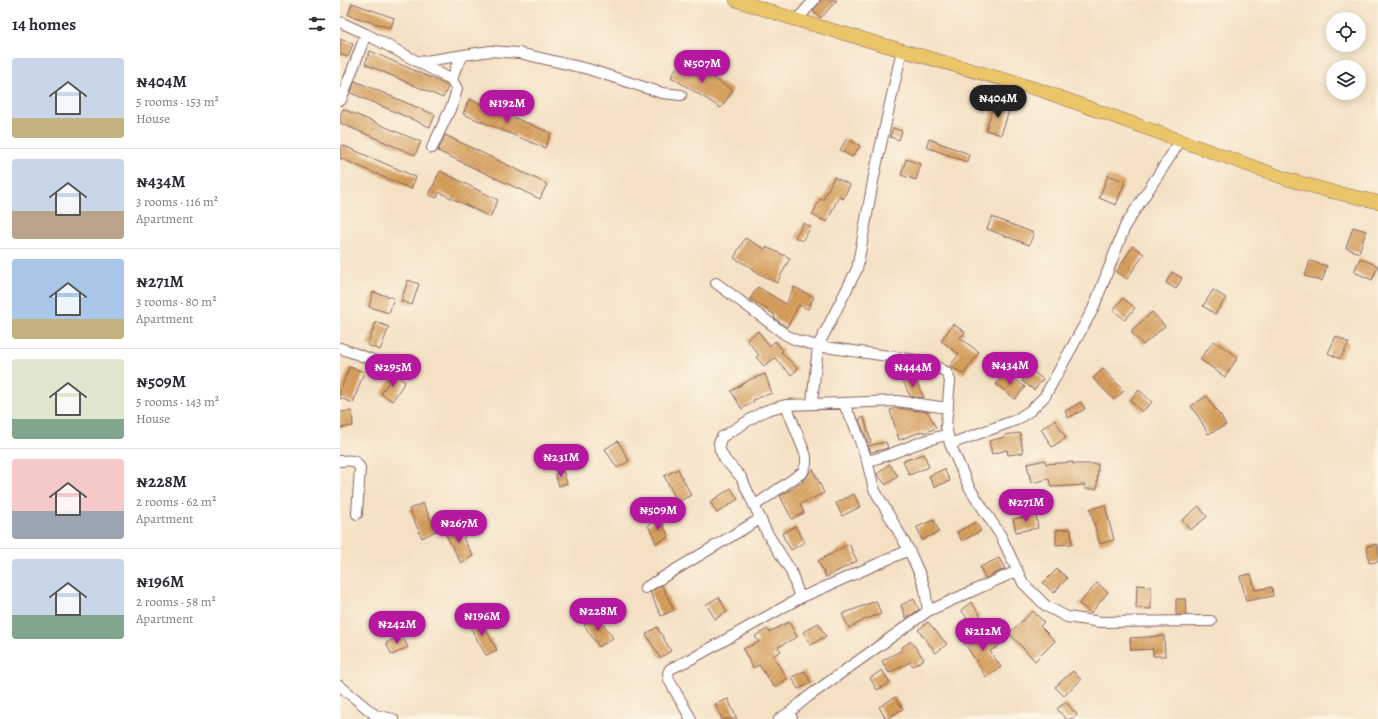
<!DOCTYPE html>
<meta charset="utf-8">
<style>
body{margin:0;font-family:Alegreya,serif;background:#f2f2f3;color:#2b2b33;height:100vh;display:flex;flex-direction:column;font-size:15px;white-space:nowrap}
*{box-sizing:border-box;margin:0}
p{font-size:13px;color:#7c7c81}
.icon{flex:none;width:22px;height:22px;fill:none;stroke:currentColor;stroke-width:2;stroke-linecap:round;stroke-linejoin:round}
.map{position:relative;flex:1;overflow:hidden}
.drawer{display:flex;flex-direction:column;background:#fff;width:340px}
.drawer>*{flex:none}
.fabs{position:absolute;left:986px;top:12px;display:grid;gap:8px}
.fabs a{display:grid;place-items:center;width:40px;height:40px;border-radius:50%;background:#fff;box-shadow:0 2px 10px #0003;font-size:20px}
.price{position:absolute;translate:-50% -34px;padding:0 9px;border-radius:14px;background:#b5179e;color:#fff;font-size:13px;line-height:26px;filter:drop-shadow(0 1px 2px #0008)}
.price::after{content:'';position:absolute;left:50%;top:24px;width:12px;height:9px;margin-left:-6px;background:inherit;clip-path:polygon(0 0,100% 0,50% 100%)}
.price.current{background:#222;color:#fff}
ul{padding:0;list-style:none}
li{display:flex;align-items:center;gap:12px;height:100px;padding:0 12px}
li+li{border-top:1px solid #e1e1e2}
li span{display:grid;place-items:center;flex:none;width:112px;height:80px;border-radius:4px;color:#555}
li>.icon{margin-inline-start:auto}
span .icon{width:48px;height:48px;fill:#fffc;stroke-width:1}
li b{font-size:17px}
h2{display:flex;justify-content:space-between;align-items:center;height:48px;padding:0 12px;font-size:17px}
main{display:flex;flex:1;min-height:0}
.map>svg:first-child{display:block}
.building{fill:url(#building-hatch)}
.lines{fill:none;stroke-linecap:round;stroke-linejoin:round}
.minor-casing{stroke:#866361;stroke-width:12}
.major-casing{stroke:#866361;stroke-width:14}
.minor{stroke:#fff;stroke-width:10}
.major{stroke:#ebc669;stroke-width:13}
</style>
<main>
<section class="drawer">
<h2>14 homes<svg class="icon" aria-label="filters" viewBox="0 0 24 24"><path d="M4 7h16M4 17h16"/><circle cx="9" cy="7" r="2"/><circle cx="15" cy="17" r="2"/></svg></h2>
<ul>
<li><span style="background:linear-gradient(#c9d6e8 75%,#c2b280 0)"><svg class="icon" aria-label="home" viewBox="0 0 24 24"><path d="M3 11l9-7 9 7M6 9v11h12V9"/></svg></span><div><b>₦404M</b><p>5 rooms · 153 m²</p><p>House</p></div></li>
<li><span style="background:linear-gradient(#c9d6e8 65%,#b9a48a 0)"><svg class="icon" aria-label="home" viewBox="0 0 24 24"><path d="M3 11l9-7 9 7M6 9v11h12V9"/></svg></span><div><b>₦434M</b><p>3 rooms · 116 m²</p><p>Apartment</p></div></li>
<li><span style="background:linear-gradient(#a9c7e8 75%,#c2b280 0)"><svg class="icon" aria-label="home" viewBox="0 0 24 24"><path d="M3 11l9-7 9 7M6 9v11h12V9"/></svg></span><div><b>₦271M</b><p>3 rooms · 80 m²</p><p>Apartment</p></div></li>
<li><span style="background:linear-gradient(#dfe7d0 75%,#7fa58c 0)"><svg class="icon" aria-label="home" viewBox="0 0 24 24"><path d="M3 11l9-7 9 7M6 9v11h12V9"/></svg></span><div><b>₦509M</b><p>5 rooms · 143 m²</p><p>House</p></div></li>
<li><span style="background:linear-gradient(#f6c9c9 65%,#9aa5b1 0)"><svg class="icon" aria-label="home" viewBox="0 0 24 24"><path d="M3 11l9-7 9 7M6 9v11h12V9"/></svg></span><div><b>₦228M</b><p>2 rooms · 62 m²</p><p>Apartment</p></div></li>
<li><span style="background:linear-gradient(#c9d6e8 70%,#7fa58c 0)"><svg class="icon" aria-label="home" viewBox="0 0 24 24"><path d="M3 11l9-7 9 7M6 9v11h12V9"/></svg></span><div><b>₦196M</b><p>2 rooms · 58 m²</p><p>Apartment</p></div></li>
</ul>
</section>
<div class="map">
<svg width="1038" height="719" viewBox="0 0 1038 719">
<defs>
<pattern id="building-hatch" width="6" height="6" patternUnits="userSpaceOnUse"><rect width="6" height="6" fill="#d8a05b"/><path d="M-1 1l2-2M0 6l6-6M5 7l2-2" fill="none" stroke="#b1824b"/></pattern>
</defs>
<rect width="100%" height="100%" fill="#fcf5e5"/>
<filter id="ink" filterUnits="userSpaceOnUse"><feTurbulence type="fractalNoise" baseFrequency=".025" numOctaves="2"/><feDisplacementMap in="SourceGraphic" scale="8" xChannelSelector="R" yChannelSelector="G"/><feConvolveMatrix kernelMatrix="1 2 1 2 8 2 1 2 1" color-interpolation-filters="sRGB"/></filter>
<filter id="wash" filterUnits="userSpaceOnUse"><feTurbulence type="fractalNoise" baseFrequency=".012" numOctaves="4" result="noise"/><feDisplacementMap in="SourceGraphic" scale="16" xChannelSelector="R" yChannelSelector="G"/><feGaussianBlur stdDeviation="0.9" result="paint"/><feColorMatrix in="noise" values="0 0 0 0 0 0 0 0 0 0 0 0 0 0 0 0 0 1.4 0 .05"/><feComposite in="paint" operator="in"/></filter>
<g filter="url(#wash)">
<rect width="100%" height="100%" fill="#f4e1c4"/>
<g id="blocks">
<path class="building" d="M480,0H497L481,18L473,11L479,4Z
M12,3L54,18L51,28L8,15Z
M0,39L13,44L8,57L0,54Z
M30,51L107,85L108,87L103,98L25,64Z
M342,59L393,90L381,108L331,77Z
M15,81L95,115L90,127L11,93Z
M129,99L211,133L205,148L123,114Z
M654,103L670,108L661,135L646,130Z
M3,109L81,142L75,155L0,123V116Z
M553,128L562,131L559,140L550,137Z
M105,135L207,184L200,199L98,151Z
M507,138L520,146L512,157L500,150Z
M589,139L629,154L627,162L586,147Z
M2,145L76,177L71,189L0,158V150Z
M566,159L581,164L576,180L561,175Z
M100,171L158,200L150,217L99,192L97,198L89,195Z
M768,175L785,182L776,205L759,198Z
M494,177L510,185L503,199L499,196L487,222L472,215L480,199L483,200Z
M652,217L694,233L689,245L647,229Z
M464,223L471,227L462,241L455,237Z
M1013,227L1026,231L1019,253L1006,248Z
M405,238L425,249L426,247L450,258L437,283L414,271V269L394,258Z
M793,246L804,254L787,279L776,272Z
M1020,258L1038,266L1032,280L1014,272Z
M970,261L987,266L982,281L965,276Z
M832,272L842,278L836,289L826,283Z
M68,280L79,284L72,305L61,301Z
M418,287L446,304L454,287L474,297L468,309L459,305L447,327L434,318L435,315L410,299Z
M873,290L886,298L875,314L863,306Z
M33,292L54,298L49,313L29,307Z
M783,298L795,308L785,320L773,310Z
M812,312L825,326L803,345L792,333V330Z
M36,322L49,327L40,350L27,345Z
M613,324L625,332L620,338L639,352L624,374L610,366L619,354L601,341Z
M418,331L430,346L435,341L443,351L441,352L458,369L451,375L435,358L424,366L416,357L419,355L407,340Z
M996,336L1009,343L1000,359L988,353Z
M874,341L898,357L885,377L860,359Z
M9,367L24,372L13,403L0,398V392Z
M763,369L784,391L774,400L753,378Z
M691,370L703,379L694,390L682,381Z
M666,372L685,387L675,399L656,384Z
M54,374L65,382L52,401L41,394Z
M425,374L432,393L413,400L414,401L402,409L391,391L411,379Z
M574,376L584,398L570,396L563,381Z
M799,390L812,402L802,412L790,400Z
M867,396L879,415L880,414L886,425L868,434L860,419L851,406Z
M741,402L745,409L728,418L725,411Z
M557,408L588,412L596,428L584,433L583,431L559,440L550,410Z
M12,411L13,426L0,428V412Z
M524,417L531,442L528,443L519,419Z
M715,420L726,438L712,447L701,429Z
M680,433L683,453L668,455L667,450L652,454L649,441L665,437V435Z
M278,441L289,461L277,468L265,449Z
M546,442L548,448L531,452L528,446Z
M584,454L589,467L569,475L563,461Z
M705,460L706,464L733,462V464H758L757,489H745V485L711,487L709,479L691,483L687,464Z
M549,464L558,476L546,485L537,474Z
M338,469L351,495L338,502L324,476Z
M473,469L484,493L460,504L464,513L452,519L440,496L463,482L462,481L467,477L470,471Z
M604,469L610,481L594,487L589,476Z
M223,471L227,483L219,486L215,474Z
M391,488L398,499L377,513L370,502Z
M514,494L520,507L502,516L496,503Z
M83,503L96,531L82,538L69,509Z
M765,505L774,540L760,544L750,509Z
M859,506L867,517L850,530L842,520Z
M696,515L698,528L676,532L673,519Z
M320,519L329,537L316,543L308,525Z
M594,520L599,532L582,540L577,527Z
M636,522L641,531L622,541L617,532Z
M119,526L125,537L123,538L133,556L121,563L105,533Z
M455,526L465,542L451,550L442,534Z
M731,529L732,544L716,545V530Z
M509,544L517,561L486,577L478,561Z
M1038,544V562L1029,563L1027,546Z
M659,558L665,569L645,578L640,567Z
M717,569L727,578L714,593L703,583Z
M911,574L915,590L932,587L933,596L906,601L900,576Z
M757,583L768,592L751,613L739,604Z
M322,585L334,610L321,616L310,592Z
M797,585L811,586V609L796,608Z
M379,597L387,612L375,619L366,604Z
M574,599L579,610L566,618L561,605Z
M836,599H845L846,615H836Z
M536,601L541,614L523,620V621L509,628L502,614Z
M631,602L641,616L631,623L621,610Z
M693,611L704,622L700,626L715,641L695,661L669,633Z
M258,616L273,638L259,647L244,625Z
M139,618L157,650L146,655L128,624Z
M449,622L457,637L438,647L441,651L433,656L447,679L434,687L419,665L413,668L403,649L419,642L415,636L427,629L429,632Z
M588,622L607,644L596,653L578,630Z
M478,623L486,636L471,645L463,632Z
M317,627L331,651L320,658L306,634Z
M632,630L639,644L651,636H654L660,645L650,651L661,667L646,677L620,636Z
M62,635L68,647L52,655L46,643Z
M824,636L825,656H813V649L791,650L790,638Z
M571,641L584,659L573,666L570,662L549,673L542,661L562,650L561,648Z
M542,670L550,683L537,690L530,678Z
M465,671L471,683L458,689L452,677Z
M733,671L741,680L724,696L715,687Z
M555,697L563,709L546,719L539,707Z
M388,699L397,719H382L375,704Z
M726,702L737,715L732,719H726L717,709Z"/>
</g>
</g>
<g filter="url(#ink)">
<use href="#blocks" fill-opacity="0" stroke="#866361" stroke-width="1"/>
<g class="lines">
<g class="minor-casing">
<path id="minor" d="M457,20L474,0
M0,22L26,34L112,80L117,89L113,103L92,148
M79,62L150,51L179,53L248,69L322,93L341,95
M112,80L116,67L124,55
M1,100L26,34
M376,283L446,335L456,340L478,346L576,360L594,365L606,372L610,380L606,426L610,444L629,487L661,536L683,583L706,606L727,617L761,622L871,621
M0,348L41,363
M472,403L478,346L517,269L534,176L562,50
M503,403L514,424L527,461L534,489L569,550L581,577L585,589L588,611
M610,444L676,420L691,410L705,396L753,309L786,224L841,140
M0,461C9,460 16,459 20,468L17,514
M527,461C555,455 579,440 607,435
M414,506L463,472L466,464V456L446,405
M305,588L420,519
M460,598L451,571L427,533L401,477L385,460L380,450L379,443L382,437L419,414L427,410L446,405L557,401L608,408
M0,686L35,715L53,719
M351,719L329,680L328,673L330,669L353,658L460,598L569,550
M439,719L450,712
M452,719L450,712L469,696L588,611L677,571"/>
</g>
<g class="major-casing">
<path id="major" d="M396,0L457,20L700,90L947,179L993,192L1038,202"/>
</g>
<use href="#minor" class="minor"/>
<use href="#major" class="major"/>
</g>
</g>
</svg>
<div class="fabs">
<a><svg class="icon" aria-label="locate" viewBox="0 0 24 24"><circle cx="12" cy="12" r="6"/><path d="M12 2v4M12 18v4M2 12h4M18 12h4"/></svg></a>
<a><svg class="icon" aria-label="layers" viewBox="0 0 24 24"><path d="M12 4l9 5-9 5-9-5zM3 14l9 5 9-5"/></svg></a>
</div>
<b class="price" style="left:362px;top:84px">₦507M</b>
<b class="price current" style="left:658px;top:119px">₦404M</b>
<b class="price" style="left:167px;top:124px">₦192M</b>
<b class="price" style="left:670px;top:386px">₦434M</b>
<b class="price" style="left:53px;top:388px">₦295M</b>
<b class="price" style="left:573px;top:388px">₦444M</b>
<b class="price" style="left:221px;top:478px">₦231M</b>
<b class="price" style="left:686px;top:523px">₦271M</b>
<b class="price" style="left:318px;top:531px">₦509M</b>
<b class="price" style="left:119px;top:544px">₦267M</b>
<b class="price" style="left:258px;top:632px">₦228M</b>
<b class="price" style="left:142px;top:637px">₦196M</b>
<b class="price" style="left:57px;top:645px">₦242M</b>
<b class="price" style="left:643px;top:652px">₦212M</b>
</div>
</main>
